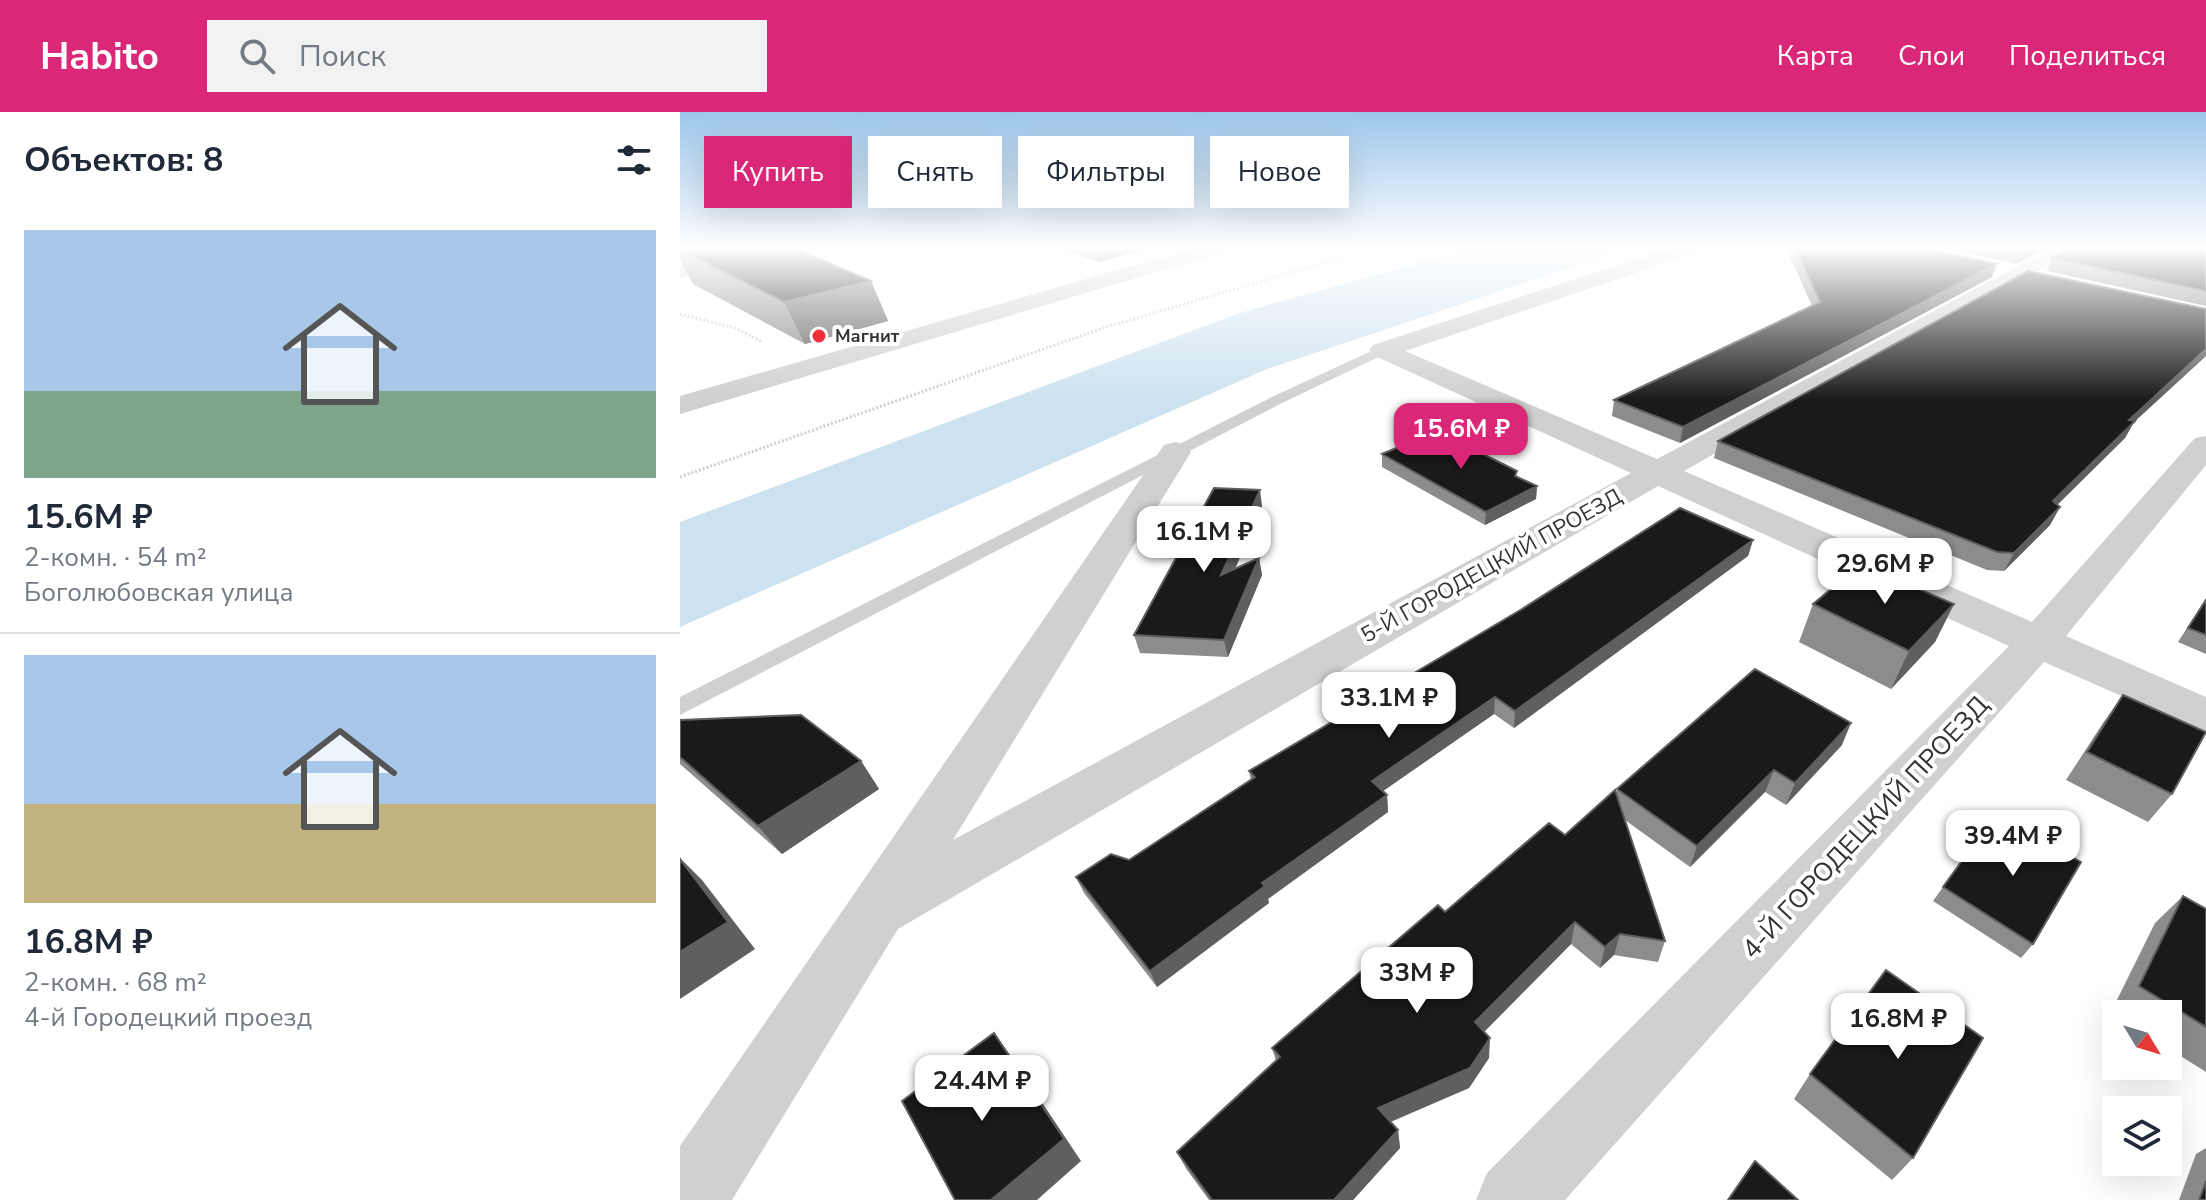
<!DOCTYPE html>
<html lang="ru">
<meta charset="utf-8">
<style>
body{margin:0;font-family:"Nunito Sans",sans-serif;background:#f2f2f3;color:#1f2937;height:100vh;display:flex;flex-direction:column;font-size:30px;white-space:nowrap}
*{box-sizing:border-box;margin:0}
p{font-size:26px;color:#747a83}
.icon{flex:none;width:44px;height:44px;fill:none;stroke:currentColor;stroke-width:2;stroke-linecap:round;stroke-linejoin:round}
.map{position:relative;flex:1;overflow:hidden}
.drawer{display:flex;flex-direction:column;background:#fff;width:680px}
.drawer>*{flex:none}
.guide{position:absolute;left:24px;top:24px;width:760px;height:72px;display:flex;gap:16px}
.needle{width:52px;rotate:128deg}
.tools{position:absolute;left:1422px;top:888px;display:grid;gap:16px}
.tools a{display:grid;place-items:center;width:80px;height:80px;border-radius:0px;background:#fff;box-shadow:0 8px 32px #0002;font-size:40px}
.price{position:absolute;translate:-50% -68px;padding:0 18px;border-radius:16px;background:#fff;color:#222;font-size:26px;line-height:52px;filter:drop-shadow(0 2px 4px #0008)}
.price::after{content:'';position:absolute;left:50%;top:48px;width:24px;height:18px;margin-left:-12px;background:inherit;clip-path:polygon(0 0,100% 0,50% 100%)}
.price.selected{background:#db2777;color:#fff}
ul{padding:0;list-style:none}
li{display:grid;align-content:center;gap:16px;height:424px;padding:0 24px}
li+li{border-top:2px solid #e0e1e3}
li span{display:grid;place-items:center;height:248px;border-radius:0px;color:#555}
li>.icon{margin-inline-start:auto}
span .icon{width:144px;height:144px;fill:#fffc;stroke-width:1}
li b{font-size:34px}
h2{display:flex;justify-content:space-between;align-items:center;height:96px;padding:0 24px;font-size:34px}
.chip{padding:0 28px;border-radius:0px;background:#fff;box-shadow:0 8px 32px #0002;font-size:28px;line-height:72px}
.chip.selected{background:#db2777;color:#fff}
header{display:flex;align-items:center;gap:48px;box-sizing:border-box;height:112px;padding:0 40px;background:#db2777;color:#fff}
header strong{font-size:38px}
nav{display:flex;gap:44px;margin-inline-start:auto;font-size:28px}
.search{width:560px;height:72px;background:#f2f2f3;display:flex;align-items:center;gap:20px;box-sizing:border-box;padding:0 28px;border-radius:0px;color:#747a83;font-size:30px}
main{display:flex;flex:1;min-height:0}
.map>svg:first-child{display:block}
.water{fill:#cde2f0}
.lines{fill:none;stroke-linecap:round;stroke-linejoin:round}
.path{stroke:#d0d0d0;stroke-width:3;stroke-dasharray:2 2;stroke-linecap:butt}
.lane{fill:#d0d0d0;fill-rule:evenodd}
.street{fill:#d0d0d0;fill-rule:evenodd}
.wall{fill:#8c8c8c}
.shaded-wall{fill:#5f5f5f}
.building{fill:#1a1a1a;stroke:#5f5f5f;stroke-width:2}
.poi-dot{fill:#f12e3b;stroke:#fff;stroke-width:3}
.labels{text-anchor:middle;stroke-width:8;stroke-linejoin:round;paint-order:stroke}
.far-poi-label{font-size:18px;font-weight:bold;fill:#333;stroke:#fff;text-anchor:start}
.street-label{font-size:22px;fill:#333;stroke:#fff}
.near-street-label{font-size:26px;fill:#333;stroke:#fff}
</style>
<header>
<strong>Habito</strong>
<div class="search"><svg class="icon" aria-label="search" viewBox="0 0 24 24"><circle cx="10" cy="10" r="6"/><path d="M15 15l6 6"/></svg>Поиск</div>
<nav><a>Карта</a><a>Слои</a><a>Поделиться</a></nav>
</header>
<main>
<section class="drawer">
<h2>Объектов: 8<svg class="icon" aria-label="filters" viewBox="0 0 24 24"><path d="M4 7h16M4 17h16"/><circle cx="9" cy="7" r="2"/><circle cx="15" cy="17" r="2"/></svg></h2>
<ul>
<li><span style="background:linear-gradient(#a9c7e8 65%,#7fa58c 0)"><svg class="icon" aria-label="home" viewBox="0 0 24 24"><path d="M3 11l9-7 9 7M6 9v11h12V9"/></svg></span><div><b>15.6M ₽</b><p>2-комн. · 54 m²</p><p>Боголюбовская улица</p></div></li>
<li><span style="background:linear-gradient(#a9c7e8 60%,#c2b280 0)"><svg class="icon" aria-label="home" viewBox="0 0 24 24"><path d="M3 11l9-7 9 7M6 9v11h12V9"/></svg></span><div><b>16.8M ₽</b><p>2-комн. · 68 m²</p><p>4-й Городецкий проезд</p></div></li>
</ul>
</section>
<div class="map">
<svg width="1526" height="1088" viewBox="0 0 1526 1088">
<rect width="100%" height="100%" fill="#fff"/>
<path class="water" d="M791,136H948L587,257L0,515V410L560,201Z"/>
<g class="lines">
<path class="path" d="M0,202L55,216L82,230
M0,365L426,215L695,136"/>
<path class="lane" d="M702,234L707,235V241L604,290L0,603V585L594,284Z"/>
<path class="street" d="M85,136H124L114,142L0,166V154Z
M514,136H546L543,140L0,302V284Z
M990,136H1020L1017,140L725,239L977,347L1372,136H1397L1004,359L1352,510L1515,326L1526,324V353L1386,524L1526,585V621L1364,550L885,1088H796L807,1061L1329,534L978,374L218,817L52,1088H0V1034L484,333L495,330L506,333L511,340L273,728L951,361L693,243L689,238L693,233Z"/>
</g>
<path class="wall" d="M0,136L191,169L208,209L125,232L13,172L0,148Z
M377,136H468L419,150Z
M1109,136H1243L1312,165L1000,331L932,304L934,288L1132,194L1108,140Z
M1264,136H1366L1336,152Z
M1526,136V194L1367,159L1372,146Z
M1526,197V244L1454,310L1445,326L1377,393L1380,395L1370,413L1324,459L1307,458L1034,346L1038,329Z
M702,342L837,359L836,364L857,374L856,387L805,413L702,355Z
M582,394L555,457L579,446L582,463L548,545L460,541L454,523Z
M1073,428L1068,444L834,616L814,602L703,679L707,683L708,700L588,787L589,791L477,875L404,781L396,765L449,748L571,668L569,659Z
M1526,486V542L1498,530Z
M1133,492H1274L1255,530L1211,577L1119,530Z
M1443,583L1492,682L1468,710L1386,668L1423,611Z
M0,608L181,649L199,677L102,742L0,652Z
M1162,633L1106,693L1085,680L1010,755L945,708L985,829L978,850L934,843L920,856L891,832L804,920L809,946L789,976L711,1010L718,1018L720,1036L673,1088H529L507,1058L497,1040L596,949L592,936L765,800L885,723L936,681L937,677Z
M1263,775L1353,832L1341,846L1253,789Z
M1503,784L1526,797V960L1488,936V902L1436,903L1431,900L1475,811Z
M1130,962L1233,1046L1212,1068L1114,987Z
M1526,1036V1088H1499L1516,1042Z"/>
<path class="shaded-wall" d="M416,136H468L419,150Z
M1347,136H1366L1336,152L1341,139Z
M1317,152L1312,165L1000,331L1003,315Z
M191,169L208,209L125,232L104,190Z
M1526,237V244L1454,310L1445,326L1363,407L1373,389L1449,308Z
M857,374L856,387L805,413L806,400Z
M580,378L582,394L545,480L541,463Z
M1380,395L1370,413L1324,459L1334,441Z
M1073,428L1068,444L834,616L835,599Z
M579,446L582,463L548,545L544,528Z
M1274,492L1255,530L1211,577L1229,539Z
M815,585L814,602L693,686L692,669Z
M1171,611L1162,633L1106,693L1115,671Z
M181,649L199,677L102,742L78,714Z
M1094,658L1085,680L1010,755L1017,734Z
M707,683L708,700L588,787L589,791L477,875L470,859L582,771Z
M0,746L22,768L75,837L0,887Z
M895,810L891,832L794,930L795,910Z
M940,822L934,843L920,856L925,835Z
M314,921L333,947L401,1049L357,1088H311Z
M810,926L809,946L789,976L700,1014L698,996Z
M718,1018L720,1036L673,1088H654Z"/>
<path class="building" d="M0,136H114L191,169L104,190L0,138Z
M1115,136H1243L1317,152L1003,315L934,288L1140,190Z
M1324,136H1347L1341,139Z
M1389,136H1526V179L1372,146Z
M1348,159L1526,197V237L1449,308L1455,309L1373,389L1380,395L1334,441L1317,440L1038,329Z
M757,319L837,359L835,364L857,374L806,400L702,342Z
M534,376L580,378L541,463L579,446L544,528L454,523Z
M1000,396L1073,428L835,599L815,585L692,669L707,683L582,771L585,774L470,859L396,765L431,742L449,748L575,665L569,659L842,497Z
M1181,452L1274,492L1229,539L1133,492Z
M1526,488V523L1508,516Z
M1075,557L1171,611L1115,671L1094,658L1017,734L937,677Z
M1443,583L1526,620L1492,682L1407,640Z
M121,603L181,649L78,714L0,645V608Z
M935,678L985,829L940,822L925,835L895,810L795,910L810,926L790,956L698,996L718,1018L654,1088H532L497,1040L600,945L592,936L758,793L765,800L869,711L885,723Z
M1316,702L1401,750L1353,832L1263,775Z
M0,747L48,810L0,840Z
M1503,784L1526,797V915L1459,874Z
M1206,858L1303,926L1233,1046L1130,962Z
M314,921L384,1027L311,1088H275L222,989Z
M1075,1049L1118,1088H1048Z
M1526,1069V1088H1519Z"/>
<linearGradient id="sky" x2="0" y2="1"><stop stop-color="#9dc6eb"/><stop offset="0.47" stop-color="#fff"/><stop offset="1" stop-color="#fff" stop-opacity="0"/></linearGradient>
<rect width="1526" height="288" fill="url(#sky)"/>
<circle class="poi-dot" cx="139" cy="224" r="8"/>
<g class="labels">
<g class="far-poi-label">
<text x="155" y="230">Магнит</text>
</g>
<g class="street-label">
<text transform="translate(811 453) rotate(-29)" y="8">5-Й ГОРОДЕЦКИЙ ПРОЕЗД</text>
</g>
<g class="near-street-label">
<text transform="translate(1185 715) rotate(-47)" y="9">4-Й ГОРОДЕЦКИЙ ПРОЕЗД</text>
</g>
</g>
</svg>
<div class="tools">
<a><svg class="needle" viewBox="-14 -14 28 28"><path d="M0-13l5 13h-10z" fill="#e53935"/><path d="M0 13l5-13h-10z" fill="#747a83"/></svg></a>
<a><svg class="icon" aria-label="layers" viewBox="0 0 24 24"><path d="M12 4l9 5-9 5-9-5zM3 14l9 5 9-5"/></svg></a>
</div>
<b class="price selected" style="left:781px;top:359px">15.6M ₽</b>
<b class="price" style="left:524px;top:462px">16.1M ₽</b>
<b class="price" style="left:1205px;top:494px">29.6M ₽</b>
<b class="price" style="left:709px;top:628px">33.1M ₽</b>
<b class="price" style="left:1333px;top:766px">39.4M ₽</b>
<b class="price" style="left:737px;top:903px">33M ₽</b>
<b class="price" style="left:1218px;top:949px">16.8M ₽</b>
<b class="price" style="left:302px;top:1011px">24.4M ₽</b>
<div class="guide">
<a class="chip selected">Купить</a>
<a class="chip">Снять</a>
<a class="chip">Фильтры</a>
<a class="chip">Новое</a>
</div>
</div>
</main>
